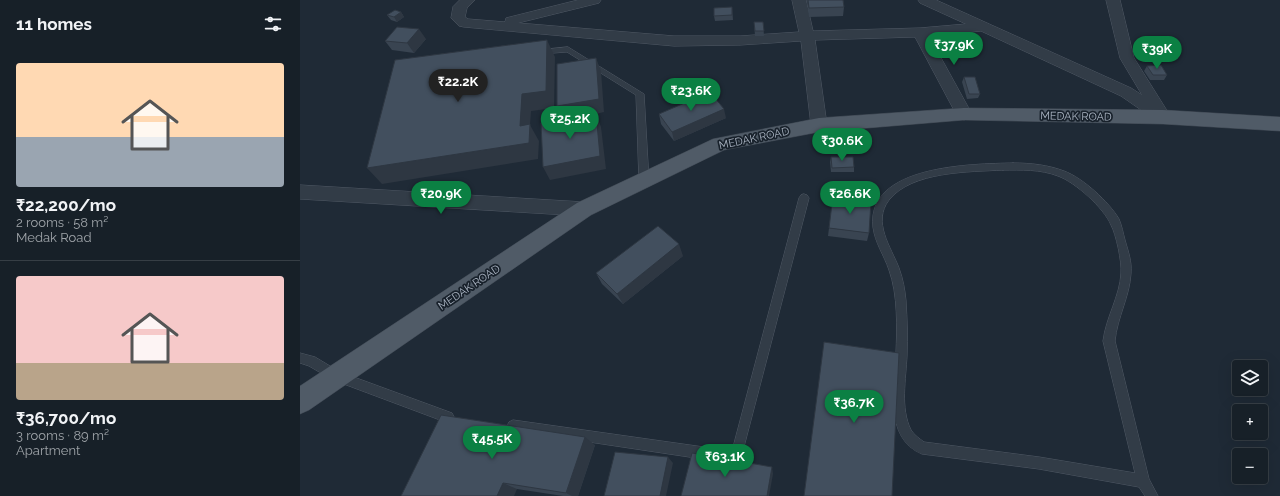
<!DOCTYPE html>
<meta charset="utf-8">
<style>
body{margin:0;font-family:Raleway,sans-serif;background:#202830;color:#f1f3f6;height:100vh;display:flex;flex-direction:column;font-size:15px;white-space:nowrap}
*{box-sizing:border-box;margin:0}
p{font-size:13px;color:#9ea3a8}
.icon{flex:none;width:22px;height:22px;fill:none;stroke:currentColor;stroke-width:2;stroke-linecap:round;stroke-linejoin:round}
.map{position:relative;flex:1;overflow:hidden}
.details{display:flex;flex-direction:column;background:#172028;width:300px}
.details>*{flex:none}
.controls{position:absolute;left:932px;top:360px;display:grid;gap:8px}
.controls a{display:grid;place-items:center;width:36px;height:36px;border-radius:4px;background:#172028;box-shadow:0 4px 16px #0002,0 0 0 1px #363e45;font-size:20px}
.price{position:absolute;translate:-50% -34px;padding:0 9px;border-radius:14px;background:#0b8043;color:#fff;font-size:13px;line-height:26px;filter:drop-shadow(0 1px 2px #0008)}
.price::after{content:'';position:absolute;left:50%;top:24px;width:12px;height:9px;margin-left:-6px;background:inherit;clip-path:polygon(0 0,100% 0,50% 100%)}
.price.active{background:#222;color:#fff}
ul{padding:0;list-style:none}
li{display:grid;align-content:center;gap:8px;height:212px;padding:0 16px}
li+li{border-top:1px solid #363e45}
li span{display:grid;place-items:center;height:124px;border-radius:4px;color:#555}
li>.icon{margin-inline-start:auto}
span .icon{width:72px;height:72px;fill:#fffc;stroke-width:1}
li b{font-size:17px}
h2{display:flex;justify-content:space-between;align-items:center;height:48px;padding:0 16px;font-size:17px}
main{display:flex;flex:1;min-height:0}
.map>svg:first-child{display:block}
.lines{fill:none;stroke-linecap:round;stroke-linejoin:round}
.service-casing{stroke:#505965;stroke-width:1}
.minor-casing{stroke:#505965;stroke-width:1}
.primary-casing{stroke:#3c4550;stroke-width:1}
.service{fill:#323c47;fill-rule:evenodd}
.minor{fill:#323c47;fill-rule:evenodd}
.primary{fill:#505b67;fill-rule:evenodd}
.wall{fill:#394451}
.shaded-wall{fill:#2e3742}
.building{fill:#424f5e;stroke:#2e3742}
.labels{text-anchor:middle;stroke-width:3.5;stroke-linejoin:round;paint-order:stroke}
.street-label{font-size:11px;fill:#acb6c4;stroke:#18212b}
</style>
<main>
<section class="details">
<h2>11 homes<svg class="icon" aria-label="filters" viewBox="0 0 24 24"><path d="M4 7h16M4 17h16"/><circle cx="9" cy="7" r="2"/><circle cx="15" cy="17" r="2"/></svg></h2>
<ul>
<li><span style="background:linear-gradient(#ffd9b3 60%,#9aa5b1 0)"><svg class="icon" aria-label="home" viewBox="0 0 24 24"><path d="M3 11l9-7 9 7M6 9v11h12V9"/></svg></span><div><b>₹22,200/mo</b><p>2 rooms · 58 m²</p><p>Medak Road</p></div></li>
<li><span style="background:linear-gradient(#f6c9c9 70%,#b9a48a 0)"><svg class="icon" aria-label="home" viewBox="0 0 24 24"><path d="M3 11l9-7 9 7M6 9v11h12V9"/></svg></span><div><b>₹36,700/mo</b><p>3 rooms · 89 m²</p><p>Apartment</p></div></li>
</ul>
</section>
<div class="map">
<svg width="980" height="496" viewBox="0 0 980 496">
<rect width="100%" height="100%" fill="#1f2a36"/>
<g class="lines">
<g class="service-casing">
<path id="service" d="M268,47L344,94L349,181L347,184H341L339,181L336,95L267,52L239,54L235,52L239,50Z
M713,163C731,163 748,165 764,171C783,178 809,202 819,219C822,226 823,233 825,240C828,251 832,261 831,273C830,296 817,318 815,341L849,479L858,496H845L839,487L739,469L622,454C583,438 595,386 596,354C597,327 598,295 589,270C584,255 575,243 573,227C566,165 672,164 713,163ZM703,170C721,170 740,169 758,176C775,182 804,208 811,225C816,234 822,262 821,273C820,296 806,317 803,341L835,473L739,457L624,442C620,439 614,435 611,430C600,408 606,379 607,355C608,337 607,319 606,301C605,290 603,279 599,268C591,247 572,222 589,200C612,171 669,172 703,170Z
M504,194L507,195L509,198L440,462L436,464L209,430L207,426L209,422L213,420L432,451L499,198L501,195Z
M0,353L15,357L40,372L152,413L154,417L148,429L144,431L140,429L138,425L140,420L33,380L9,366L0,363Z"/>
</g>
<g class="minor-casing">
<path id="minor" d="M160,0H175L167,8L165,17L168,19L205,22L206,18L278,0H301L299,3L218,23L374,36H440L499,32L492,0H506L513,31L620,28L666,24L620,3L618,0H636L831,88L842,95L820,58L806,0H820L834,58L871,117L869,121L863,123L857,121L821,96L681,31L629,36L672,114L670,118L664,120L658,118L656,114L615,37L515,40L527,125L525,129L519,131L513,129L511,125L501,41L440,45L374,46L164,27L159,26L151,18L153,7Z
M0,185L284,202L290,204L293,209L290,214L284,216L0,199Z"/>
</g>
<g class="primary-casing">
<path id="primary" d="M664,108L863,110L980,117V131L863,124L664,120L519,132L424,150L291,215L9,410L0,414V386L277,203L413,139L519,118Z"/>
</g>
<use href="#service" class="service"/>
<use href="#minor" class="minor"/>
<use href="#primary" class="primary"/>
</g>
<path class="wall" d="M507,0H543L544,7L543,16L509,17Z
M432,7L433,20L415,21L414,16Z
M101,12L104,17L97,22L91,20L87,15Z
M454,22H463L464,36H455Z
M126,39L114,53L92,50L85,41Z
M847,66L867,75L864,80H850L844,71Z
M664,77L680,94L678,98L667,99L662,82Z
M359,114L426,118L374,141L361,124Z
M531,157L554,167V172H531L530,162Z
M529,228L569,233L567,241L528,236Z
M383,256L323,304L302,284L296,273Z
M295,445L278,496H263L217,489L101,496Z"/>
<path class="shaded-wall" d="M101,12L104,17L97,22L94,17Z
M119,29L126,39L114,53L107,43Z
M247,40L255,57L254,108L231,111L230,125L239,141L238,159L82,184L67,168L220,126L222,94Z
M296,58L301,71L304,112L296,114L301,127L306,169L250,180L243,167L263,119L257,106Z
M424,109L426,118L374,141L372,132Z
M379,244L383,256L323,304L317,294Z
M285,437L295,445L278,496H272L266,493Z
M368,457L373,463L366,496H360Z
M472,467L473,474L469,496H467Z
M203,483L217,489L214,496H197Z"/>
<path class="building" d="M508,0H543L544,7L509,8Z
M432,7V15L414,16V8Z
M95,10L101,12L94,17L87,15Z
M454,22H463L464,31H455Z
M97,27L119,29L107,43L85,41Z
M247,40L246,91L222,94L220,126L230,124L229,143L67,168L95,60Z
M296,58L299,99L257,106V64Z
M861,65L867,75H853L847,66Z
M664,77H675L680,94H669Z
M410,92L424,109L372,132L359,114Z
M296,113L300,156L243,167L241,123Z
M531,157H553L554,167L532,168Z
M533,196L571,201L569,233L529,228Z
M358,226L379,244L317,294L296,273Z
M524,342L599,353L592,496H504Z
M141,415L285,437L266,493L203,483L197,496H101Z
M315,452L368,457L360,496H304Z
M392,453L472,467L467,496H381Z"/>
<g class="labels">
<g class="street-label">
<text transform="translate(776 116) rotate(1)" y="4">MEDAK ROAD</text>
<text transform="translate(454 138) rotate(-12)" y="4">MEDAK ROAD</text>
<text transform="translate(169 287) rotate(-34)" y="4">MEDAK ROAD</text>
</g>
</g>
</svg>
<div class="controls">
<a><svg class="icon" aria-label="layers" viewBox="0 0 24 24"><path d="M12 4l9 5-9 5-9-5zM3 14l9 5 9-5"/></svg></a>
<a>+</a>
<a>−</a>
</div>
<b class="price" style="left:654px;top:66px">₹37.9K</b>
<b class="price" style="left:857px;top:70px">₹39K</b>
<b class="price active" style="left:158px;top:103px">₹22.2K</b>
<b class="price" style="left:391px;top:112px">₹23.6K</b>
<b class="price" style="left:270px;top:140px">₹25.2K</b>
<b class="price" style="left:542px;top:162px">₹30.6K</b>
<b class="price" style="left:141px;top:215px">₹20.9K</b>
<b class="price" style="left:550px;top:215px">₹26.6K</b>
<b class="price" style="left:554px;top:424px">₹36.7K</b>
<b class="price" style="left:192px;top:460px">₹45.5K</b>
<b class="price" style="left:425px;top:478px">₹63.1K</b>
</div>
</main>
